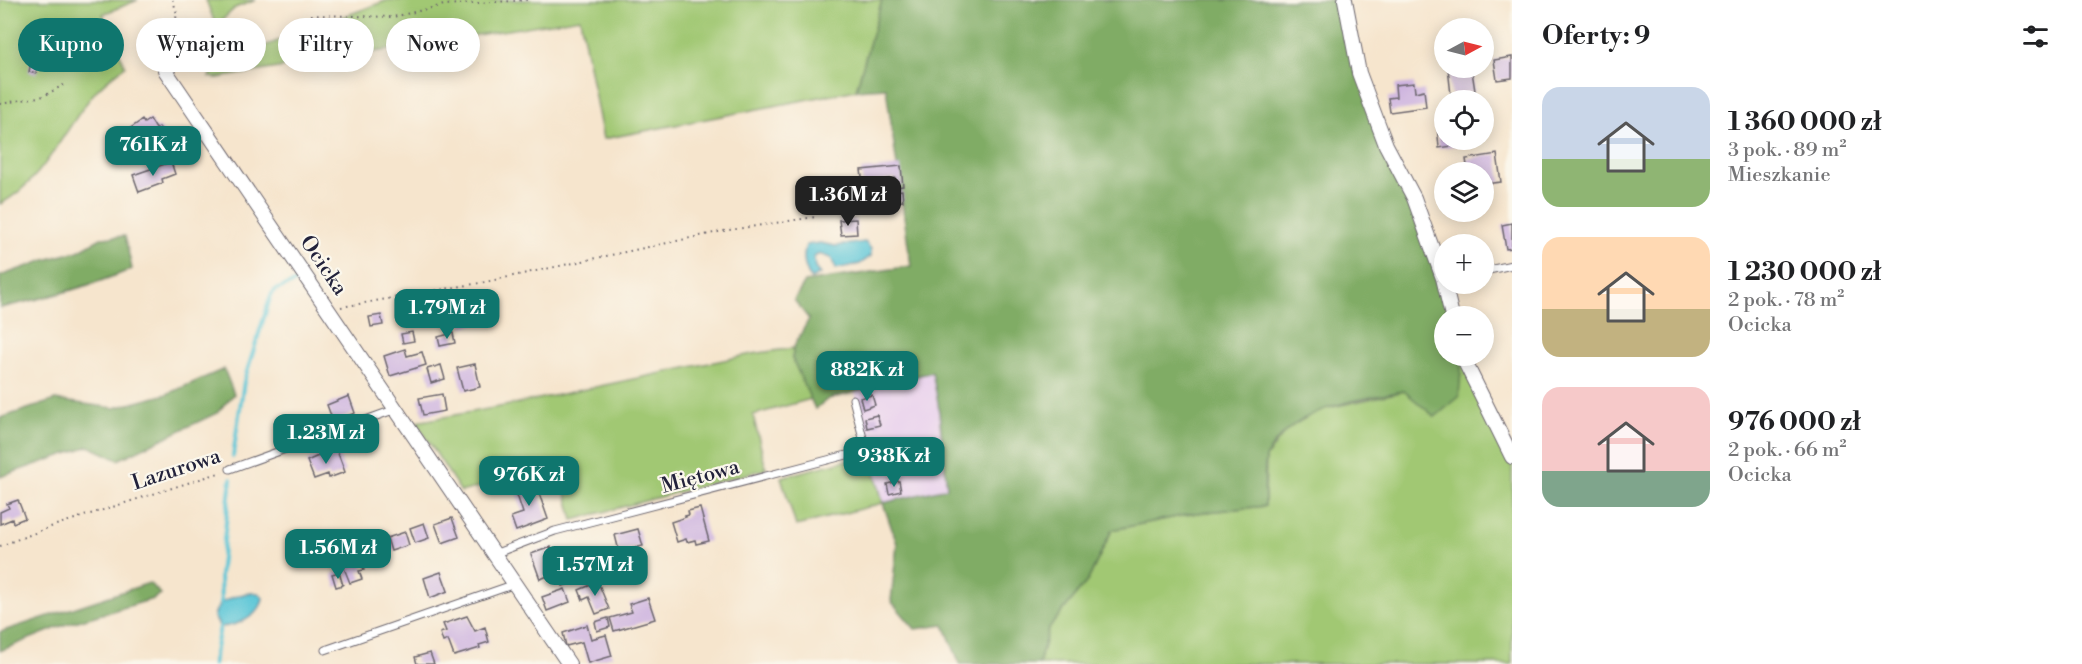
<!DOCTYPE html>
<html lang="pl">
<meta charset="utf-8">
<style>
body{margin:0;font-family:"Libre Bodoni",serif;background:#f2f2f2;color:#202124;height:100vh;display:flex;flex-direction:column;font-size:22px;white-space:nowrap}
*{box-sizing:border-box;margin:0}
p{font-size:20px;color:#757577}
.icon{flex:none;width:33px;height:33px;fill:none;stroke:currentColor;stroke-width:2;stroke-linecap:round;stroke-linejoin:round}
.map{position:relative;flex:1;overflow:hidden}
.drawer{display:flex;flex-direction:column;background:#fff;width:570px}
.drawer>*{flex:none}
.hud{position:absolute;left:18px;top:18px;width:570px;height:54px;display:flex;gap:12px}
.needle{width:39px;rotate:83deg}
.tools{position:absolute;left:1434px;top:18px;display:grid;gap:12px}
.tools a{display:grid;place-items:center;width:60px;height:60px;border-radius:50%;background:#fff;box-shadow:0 3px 15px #0003;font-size:30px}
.price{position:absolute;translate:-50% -51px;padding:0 14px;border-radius:12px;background:#0f766e;color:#fff;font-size:20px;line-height:39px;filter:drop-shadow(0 2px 3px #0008)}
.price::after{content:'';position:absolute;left:50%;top:36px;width:18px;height:14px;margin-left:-9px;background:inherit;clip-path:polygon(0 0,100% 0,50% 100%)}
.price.selected{background:#222;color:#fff}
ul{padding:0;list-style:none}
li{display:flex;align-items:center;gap:18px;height:150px;padding:0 30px}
li span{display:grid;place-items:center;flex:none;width:168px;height:120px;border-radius:18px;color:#555}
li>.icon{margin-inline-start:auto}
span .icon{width:72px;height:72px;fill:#fffc;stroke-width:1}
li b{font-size:26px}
h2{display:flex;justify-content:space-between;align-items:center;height:72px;padding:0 30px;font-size:26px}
.chip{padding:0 21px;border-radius:27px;background:#fff;box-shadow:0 3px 15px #0003;font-size:21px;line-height:54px}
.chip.selected{background:#0f766e;color:#fff}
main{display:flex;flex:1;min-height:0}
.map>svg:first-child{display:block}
.built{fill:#e9d1ed}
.green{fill:#a1c873;stroke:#627557;stroke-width:1.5}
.forest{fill:#80ac65;stroke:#516750;stroke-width:1.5}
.water{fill:#5cc6d7;stroke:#3f7489;stroke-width:1.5}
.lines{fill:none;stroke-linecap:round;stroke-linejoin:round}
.stream{stroke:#5cc6d7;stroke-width:4}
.building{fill:#cdb3df}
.service-casing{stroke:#6c666e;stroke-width:9}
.minor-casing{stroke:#6c666e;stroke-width:16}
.path{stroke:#6c666e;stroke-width:2;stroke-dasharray:1.5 4.5;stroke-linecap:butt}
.service{stroke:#fff;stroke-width:7}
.minor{stroke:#fff;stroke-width:14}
.labels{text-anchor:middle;stroke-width:4.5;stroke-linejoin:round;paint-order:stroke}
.street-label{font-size:21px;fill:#22223b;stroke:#fbf7ec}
</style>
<main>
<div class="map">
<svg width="1512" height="664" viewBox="0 0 1512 664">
<rect width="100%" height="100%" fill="#fbf7ec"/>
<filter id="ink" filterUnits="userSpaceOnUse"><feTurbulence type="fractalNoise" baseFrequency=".0167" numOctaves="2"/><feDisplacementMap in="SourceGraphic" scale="12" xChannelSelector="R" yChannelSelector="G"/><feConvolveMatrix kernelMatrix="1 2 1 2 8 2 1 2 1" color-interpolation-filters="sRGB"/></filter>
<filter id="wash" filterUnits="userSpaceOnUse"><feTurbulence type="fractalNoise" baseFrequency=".008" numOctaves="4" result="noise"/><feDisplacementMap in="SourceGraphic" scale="24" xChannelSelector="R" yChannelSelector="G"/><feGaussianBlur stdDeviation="1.35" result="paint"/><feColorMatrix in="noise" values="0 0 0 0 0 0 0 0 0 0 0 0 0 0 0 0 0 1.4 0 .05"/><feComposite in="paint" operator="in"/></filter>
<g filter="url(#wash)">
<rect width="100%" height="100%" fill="#f6e5cd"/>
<path class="built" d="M932,372L938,402L947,488L883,503L871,458L879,446L866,439L855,392Z"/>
<path class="green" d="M0,0H138L103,14L125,66C115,74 104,82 96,91C64,128 45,181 0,204Z
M206,0H256L235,8L216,26Z
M388,0H882L856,90L603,139L580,18L217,78L209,77L216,64Z
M794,348L792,358L811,399L753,415L766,469L573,520L559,465L461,492L416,422L510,405L752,354Z
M1462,356L1512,457V664H1039L1048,629L1088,580L1112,530L1196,513L1265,506L1266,457L1288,428L1319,410L1405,391Z
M867,455L871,458L883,503L796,526L781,477Z"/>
<path class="forest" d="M882,0H1345L1386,145L1452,316H1444V356H1462L1459,397L1435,417L1404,391C1357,400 1292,407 1267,455C1263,464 1265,494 1265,506L1196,513L1112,530L1088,580L1048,629L1039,664H960L944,625L915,629L891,601L897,544L883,503L947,488L938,402L932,372L828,399L815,409L792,358L795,344L809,319L794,300L805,282L911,266L886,88L856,90Z
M125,236L132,269C89,287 45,298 0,308V276L45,260L78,251L101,238Z
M224,369L234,394L217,413L118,460L89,446L0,477V418L55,400L114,408L167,394Z
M149,583L161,594L153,599L64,625L0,651V632Z"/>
<path class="water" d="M865,242L871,249V256L860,264L836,269L831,258L819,254L814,257L815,268L820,274L811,279C804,268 802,257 806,245L820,243L836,246Z
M247,593H258L263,598C261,616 237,626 220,627L214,617C217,600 232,597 247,593Z"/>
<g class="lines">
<path class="stream" d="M233,456L244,381L271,295L275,290L296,282
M221,603L220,575L231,479
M213,664L220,627"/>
</g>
<g id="blocks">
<path class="building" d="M1512,57V78L1497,80L1494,60Z
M31,61L38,62L36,74L29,72Z
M1448,68H1476L1477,70L1472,71L1475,91L1451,95Z
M1414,83L1415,92L1424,90L1426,107L1390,112L1388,98L1396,97L1395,85Z
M150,119L156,129L159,127L167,137L152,148L150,145L140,152L134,144L137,142L128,130L142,120L144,123Z
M1437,124H1444V140H1466L1467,144L1439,148Z
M1497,154L1501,182L1484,184V172H1468L1466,159Z
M171,162L175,174L162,179L163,183L139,192L133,175Z
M901,166L903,186L896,187L895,178L863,184L861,170Z
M902,190L903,201L882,204L881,193Z
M856,219L857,234L841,235L839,220Z
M1512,223V248L1506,249L1502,225Z
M480,304L481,307L488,305L491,320L463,327L459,308Z
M381,315L383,325L371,327L369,317Z
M412,332L414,341L403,343L401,334Z
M453,333L455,343L440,346L438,337Z
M405,349L407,356L422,352L426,365L390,376L384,356Z
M475,364L480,387L463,391L457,368Z
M441,365L445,379L431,383L427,369Z
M442,394L445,411L423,415L419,398Z
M872,395L875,405L863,409L860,398Z
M349,396L355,413L333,421L327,405Z
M877,415L880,425L867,428L865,418Z
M336,448L345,472L329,478L328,474L314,479L307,461Z
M894,461L896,471L884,474L881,464Z
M899,481L901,491L889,494L887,484Z
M535,482L548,519L516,531L511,517L523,513L515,489Z
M18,500L25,518L13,523L12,519L0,524V512L9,508L7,504Z
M700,508L709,541L696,544L695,540L687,542L686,539L677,542L671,522L686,517L685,516L689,515L688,511Z
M452,518L459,537L442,543L435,524Z
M424,523L429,538L415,543L410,528Z
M638,529L643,546L619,551L615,535Z
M405,532L409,545L391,551L387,538Z
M379,538L382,546L373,549L370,541Z
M357,547L364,570L359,571L362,579L350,583L338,553Z
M551,547L559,572L540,579L531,554Z
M339,572L343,585L336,587L332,574Z
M441,572L448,591L430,598L424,578Z
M571,576L574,582L563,586L561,580Z
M598,582L609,609L596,614L589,597L583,600L579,590Z
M565,589L570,602L547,611L542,597Z
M648,598L655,619L614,631L610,618L632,612L629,604Z
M467,616L475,631L485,627L489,642L479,645L480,648L454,656L448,640L443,642L440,633L446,631L443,624Z
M608,618L610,627L597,631L595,622Z
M587,625L591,639L606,635L612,656L588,663L582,642L566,646L563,633Z
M430,653L434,664H417L415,657Z"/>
</g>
</g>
<g filter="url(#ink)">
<use href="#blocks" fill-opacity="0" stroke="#6c666e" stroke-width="1.5"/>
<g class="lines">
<g class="service-casing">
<path id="service" d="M1484,271L1512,265
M230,469L396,409
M494,554L555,531L866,450L853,399
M325,650L515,584"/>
</g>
<g class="minor-casing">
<path id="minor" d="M1345,0L1359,73L1386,145L1414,198L1443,278L1452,316
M165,70L569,664
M1462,356L1512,457"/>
</g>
<path class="path" d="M311,15L393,17L444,5L529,0
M167,59L177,14L173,0
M0,104L44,96L67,83
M341,307L485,282L723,231L815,217
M0,546L56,525L222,472"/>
<use href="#service" class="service"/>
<use href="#minor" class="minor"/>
</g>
</g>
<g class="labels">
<g class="street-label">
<text transform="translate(324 265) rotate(56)" y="7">Ocicka</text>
<text transform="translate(176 469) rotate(-18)" y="7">Lazurowa</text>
<text transform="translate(700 476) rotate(-15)" y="7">Miętowa</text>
</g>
</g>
</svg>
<div class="tools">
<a><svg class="needle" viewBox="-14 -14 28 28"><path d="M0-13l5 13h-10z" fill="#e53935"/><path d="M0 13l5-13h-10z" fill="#757577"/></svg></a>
<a><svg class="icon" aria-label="locate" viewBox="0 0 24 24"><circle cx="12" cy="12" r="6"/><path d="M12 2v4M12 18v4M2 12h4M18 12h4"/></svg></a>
<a><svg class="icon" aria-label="layers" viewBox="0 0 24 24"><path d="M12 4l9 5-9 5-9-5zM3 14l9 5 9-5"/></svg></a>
<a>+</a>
<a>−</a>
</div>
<b class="price" style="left:153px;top:177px">761K zł</b>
<b class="price selected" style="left:848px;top:227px">1.36M zł</b>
<b class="price" style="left:447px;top:340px">1.79M zł</b>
<b class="price" style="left:867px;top:402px">882K zł</b>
<b class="price" style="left:326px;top:465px">1.23M zł</b>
<b class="price" style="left:894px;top:488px">938K zł</b>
<b class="price" style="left:529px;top:507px">976K zł</b>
<b class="price" style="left:338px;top:580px">1.56M zł</b>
<b class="price" style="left:595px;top:597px">1.57M zł</b>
<div class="hud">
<a class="chip selected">Kupno</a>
<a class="chip">Wynajem</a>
<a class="chip">Filtry</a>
<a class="chip">Nowe</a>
</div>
</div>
<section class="drawer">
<h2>Oferty: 9<svg class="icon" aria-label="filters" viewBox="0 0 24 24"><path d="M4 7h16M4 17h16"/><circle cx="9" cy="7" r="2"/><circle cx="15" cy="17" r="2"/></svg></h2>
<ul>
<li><span style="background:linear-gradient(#c9d6e8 60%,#8fb573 0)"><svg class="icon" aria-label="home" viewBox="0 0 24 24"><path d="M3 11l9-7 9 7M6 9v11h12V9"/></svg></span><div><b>1 360 000 zł</b><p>3 pok. · 89 m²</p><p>Mieszkanie</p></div></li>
<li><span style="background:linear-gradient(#ffd9b3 60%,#c2b280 0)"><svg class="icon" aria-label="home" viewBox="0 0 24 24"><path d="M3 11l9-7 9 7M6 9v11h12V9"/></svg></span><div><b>1 230 000 zł</b><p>2 pok. · 78 m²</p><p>Ocicka</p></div></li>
<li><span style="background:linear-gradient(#f6c9c9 70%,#7fa58c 0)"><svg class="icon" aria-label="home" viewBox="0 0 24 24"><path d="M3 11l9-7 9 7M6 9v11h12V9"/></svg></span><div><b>976 000 zł</b><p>2 pok. · 66 m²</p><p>Ocicka</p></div></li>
</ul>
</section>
</main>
